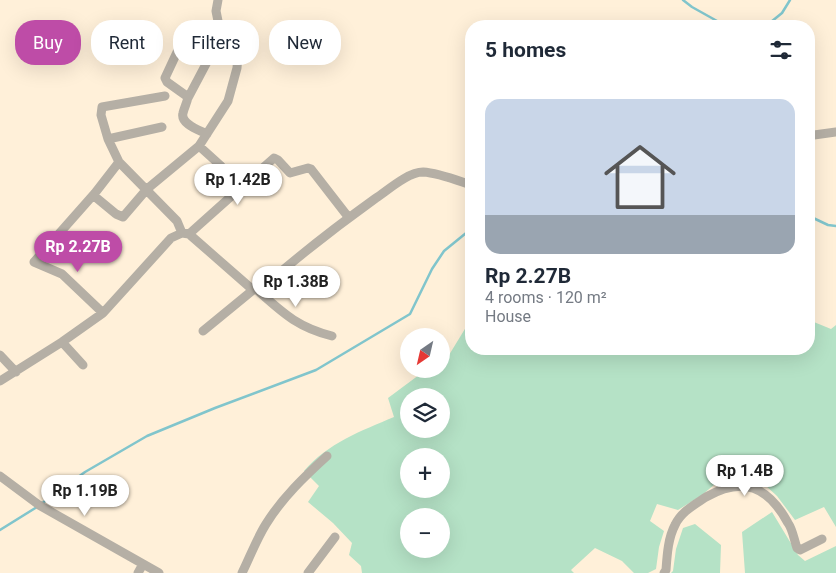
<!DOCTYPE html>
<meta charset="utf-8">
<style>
body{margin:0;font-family:Roboto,sans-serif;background:#f2f2f3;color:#1f2937;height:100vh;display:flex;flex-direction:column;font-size:19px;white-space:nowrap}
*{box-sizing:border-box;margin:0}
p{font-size:16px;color:#747a83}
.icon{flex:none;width:28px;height:28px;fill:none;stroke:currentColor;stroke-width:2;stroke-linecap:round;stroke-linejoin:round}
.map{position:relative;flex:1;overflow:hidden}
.drawer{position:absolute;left:465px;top:20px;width:350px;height:335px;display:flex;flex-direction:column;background:#fff;border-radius:20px;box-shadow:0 5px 20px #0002}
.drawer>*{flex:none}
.top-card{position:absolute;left:15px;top:20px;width:375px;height:45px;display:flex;gap:10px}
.needle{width:32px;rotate:214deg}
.fabs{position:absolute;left:400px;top:328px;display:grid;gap:10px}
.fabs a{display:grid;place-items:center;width:50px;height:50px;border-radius:50%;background:#fff;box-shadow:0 5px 20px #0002;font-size:25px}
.price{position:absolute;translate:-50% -42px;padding:0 11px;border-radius:18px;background:#fff;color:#222;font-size:16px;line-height:32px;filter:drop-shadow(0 1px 2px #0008)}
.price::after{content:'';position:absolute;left:50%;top:30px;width:15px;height:11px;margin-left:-8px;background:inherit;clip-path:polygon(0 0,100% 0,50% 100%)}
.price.active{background:#be4ca7;color:#fff}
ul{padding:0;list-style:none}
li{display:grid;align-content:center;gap:10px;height:265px;padding:0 20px}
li+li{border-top:1px solid #e0e1e3}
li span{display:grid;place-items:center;height:155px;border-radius:15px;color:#555}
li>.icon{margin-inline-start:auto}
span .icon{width:90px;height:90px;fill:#fffc;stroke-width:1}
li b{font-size:21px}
h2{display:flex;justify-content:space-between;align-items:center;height:60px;padding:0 20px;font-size:21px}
.tag{padding:0 18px;border-radius:20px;background:#fff;box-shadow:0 5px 20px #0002;font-size:18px;line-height:45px}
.tag.active{background:#be4ca7;color:#fff}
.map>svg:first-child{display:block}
.green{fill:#b5e2c6;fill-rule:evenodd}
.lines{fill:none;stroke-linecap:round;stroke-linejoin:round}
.stream{stroke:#81c5cc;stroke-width:2.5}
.minor{stroke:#b5afa5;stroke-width:9}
</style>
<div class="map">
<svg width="836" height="573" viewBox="0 0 836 573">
<rect width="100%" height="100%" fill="#fff0d9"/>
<path class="green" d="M471,319V349H809V320L831,329L836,325V527L824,507L795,520L777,496L765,485L752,478L738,479L715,484L702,495L678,510L657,504L650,521L664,531L659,547L656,569L648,573H634L622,561L595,548L571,570L574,573H362L361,566L349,555L352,543L333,523L308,502L319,486L304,471C328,443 361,431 394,417L388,398L427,369H441V360L449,355ZM409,396H441V429H409ZM409,456H441V489H409ZM409,516H441V549H409Z
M772,512L798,555L805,561L836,546V573H745L742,532Z
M695,524L721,545L720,573H671L673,571L676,549L683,528Z"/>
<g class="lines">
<path class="stream" d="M683,0L692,7L726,26
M766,26L782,13L790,0
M809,216L828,225L836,226
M41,504L85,472L147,436L215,408L316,370L410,314L432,269L444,251L471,229
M0,530L37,507"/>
<path class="minor" d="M186,33L165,78L167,82L188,97C187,103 184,108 183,113C180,124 199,130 207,134
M165,96L102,107L101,115L108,139L119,162L177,221L182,233
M188,98L224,30
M809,138L814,135L836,132
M108,139L162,127
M199,146L220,165L240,188
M93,195L116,214L123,217L147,189L199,146L228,101L237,68L238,53L232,40L218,21L216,11L218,0
M189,234L274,158L278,160L290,173L308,168L311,169L349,218
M257,290C283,313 297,327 332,336
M103,313L62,274L34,262L95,193L119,162
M203,331L253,290
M62,342L83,365
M0,355L16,372
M0,381L62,342L103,313L171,238L182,233L189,234L253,290L264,286C300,255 337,226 376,198C388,190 408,172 423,172C439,173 456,180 471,185
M0,476L39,505L159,573
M138,573L143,564
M242,573C250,557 256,540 266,524C282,498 305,476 327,456
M308,573L335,537
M664,573L666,570C667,556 668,538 675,525C681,512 694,505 706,497C743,476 768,486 788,523C793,530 794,540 797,548L800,550L822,539"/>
</g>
</svg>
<div class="fabs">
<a><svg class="needle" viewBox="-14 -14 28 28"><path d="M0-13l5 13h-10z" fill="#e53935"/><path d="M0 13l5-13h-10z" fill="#747a83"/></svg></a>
<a><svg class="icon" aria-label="layers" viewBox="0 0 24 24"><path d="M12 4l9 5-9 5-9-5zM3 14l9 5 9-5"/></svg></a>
<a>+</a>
<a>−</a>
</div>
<b class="price" style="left:238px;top:206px">Rp 1.42B</b>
<b class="price active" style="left:78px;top:273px">Rp 2.27B</b>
<b class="price" style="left:296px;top:308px">Rp 1.38B</b>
<b class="price" style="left:745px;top:497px">Rp 1.4B</b>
<b class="price" style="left:85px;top:517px">Rp 1.19B</b>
<div class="top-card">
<a class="tag active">Buy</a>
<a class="tag">Rent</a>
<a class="tag">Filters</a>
<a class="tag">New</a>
</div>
<section class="drawer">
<h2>5 homes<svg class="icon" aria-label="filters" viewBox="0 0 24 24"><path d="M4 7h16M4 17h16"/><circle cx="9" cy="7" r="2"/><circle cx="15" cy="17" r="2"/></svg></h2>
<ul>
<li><span style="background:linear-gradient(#c9d6e8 75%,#9aa5b1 0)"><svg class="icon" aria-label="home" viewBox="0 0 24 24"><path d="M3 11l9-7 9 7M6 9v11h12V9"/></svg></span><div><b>Rp 2.27B</b><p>4 rooms · 120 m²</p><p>House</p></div></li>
</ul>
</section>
</div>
